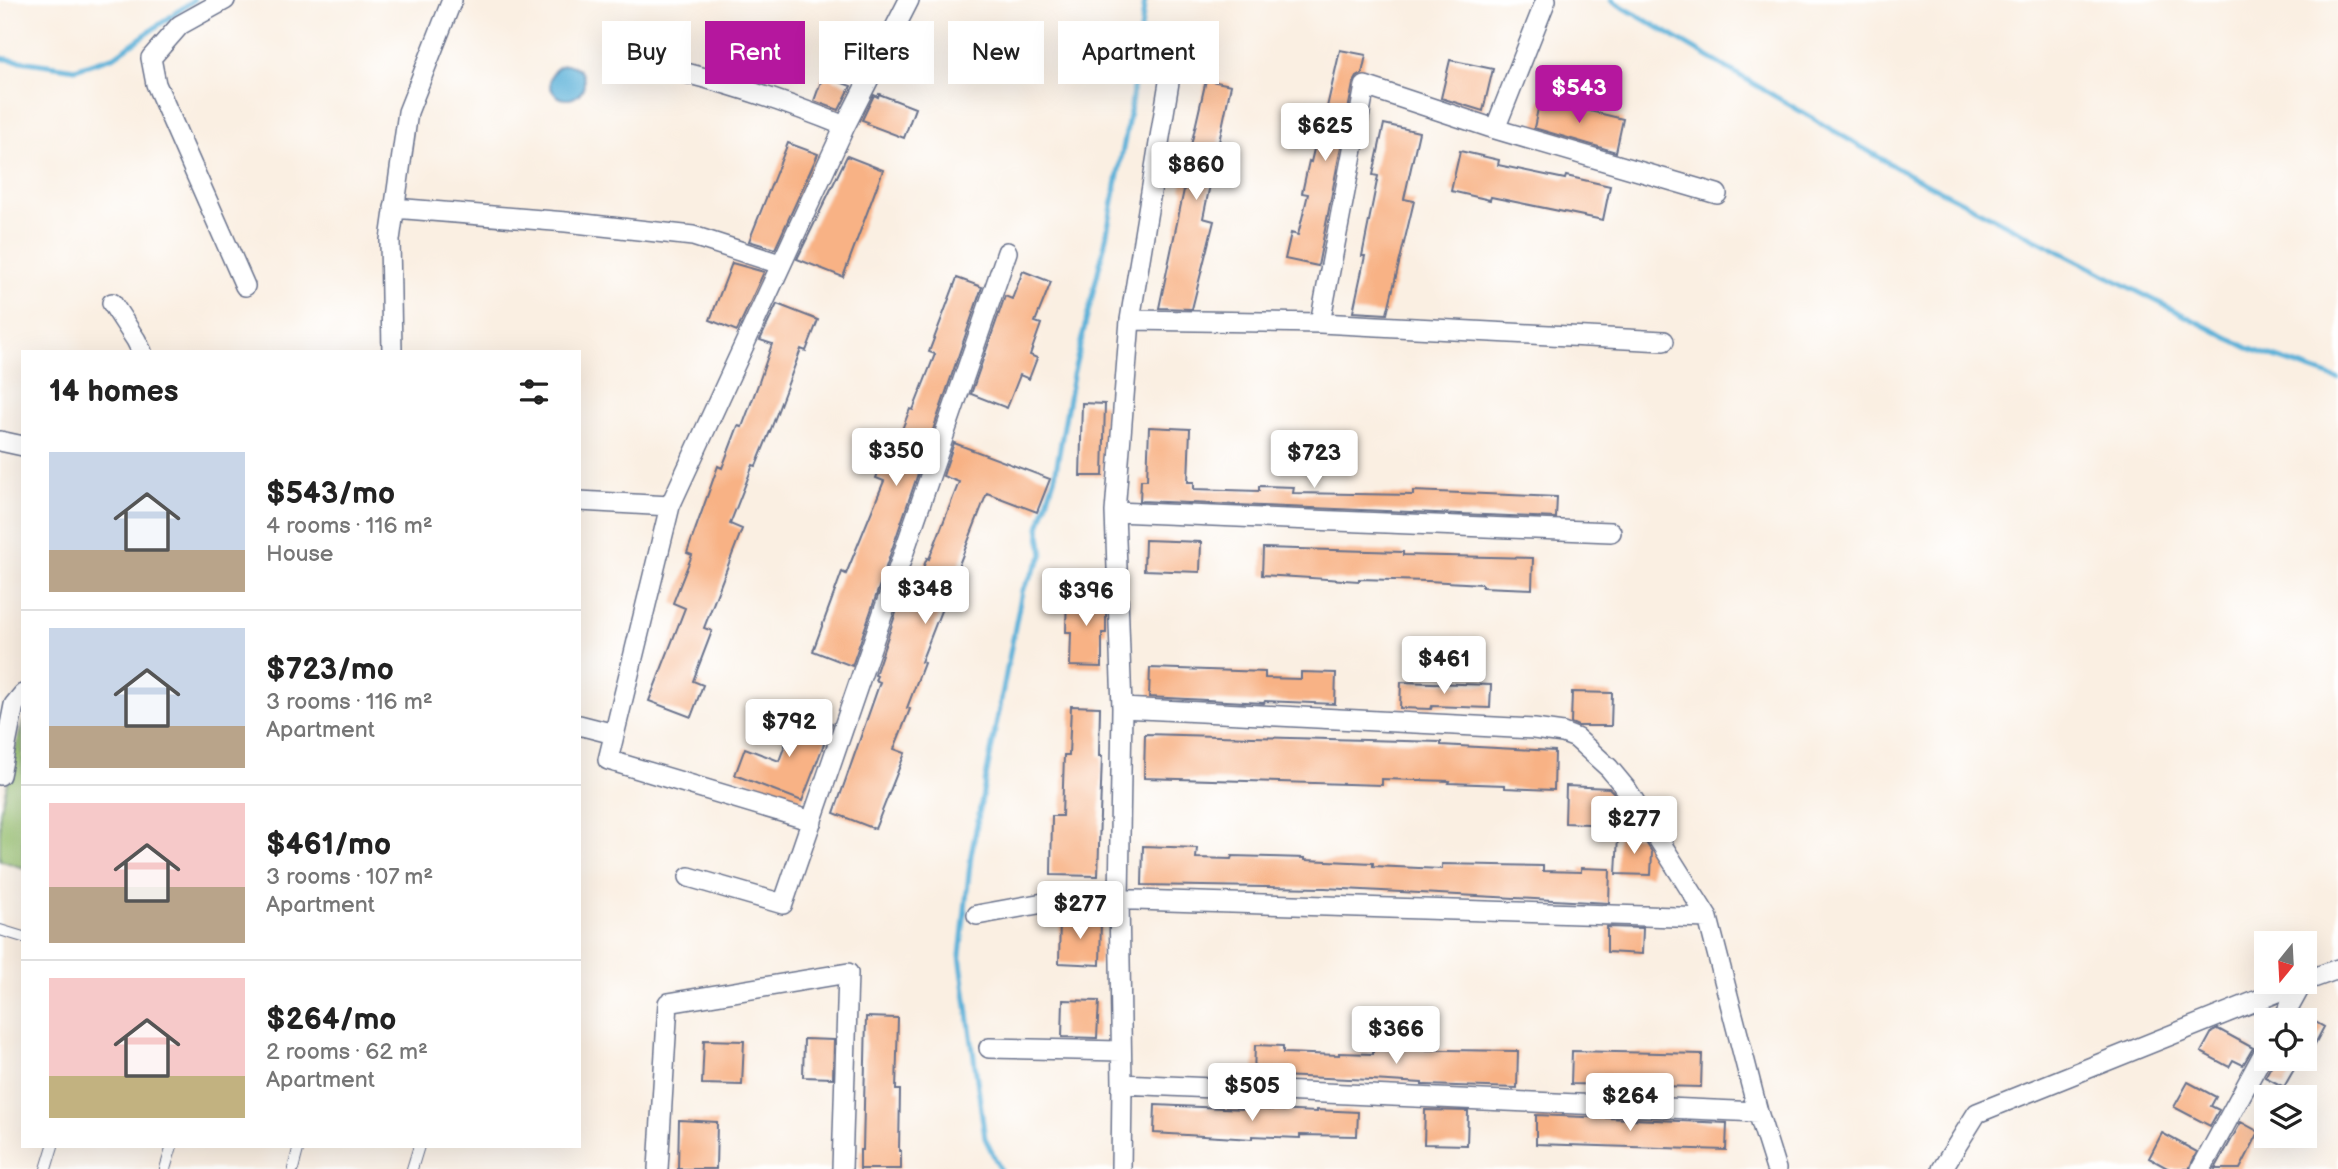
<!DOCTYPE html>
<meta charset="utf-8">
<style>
body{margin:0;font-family:"Balsamiq Sans",sans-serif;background:#f6f6f6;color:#222;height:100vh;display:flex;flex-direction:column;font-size:26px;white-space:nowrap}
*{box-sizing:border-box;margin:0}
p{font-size:23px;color:#767676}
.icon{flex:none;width:38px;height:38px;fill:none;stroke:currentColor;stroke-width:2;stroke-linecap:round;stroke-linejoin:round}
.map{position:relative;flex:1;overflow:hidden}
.side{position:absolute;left:21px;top:350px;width:560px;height:798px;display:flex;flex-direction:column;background:#fff;border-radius:0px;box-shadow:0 7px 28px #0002}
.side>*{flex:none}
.hud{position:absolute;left:602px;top:21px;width:665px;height:63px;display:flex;gap:14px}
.needle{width:46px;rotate:198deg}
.fabs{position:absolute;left:2254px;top:931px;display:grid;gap:14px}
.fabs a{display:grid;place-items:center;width:63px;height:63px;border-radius:0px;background:#fff;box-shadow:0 7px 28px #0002;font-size:35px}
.price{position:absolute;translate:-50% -60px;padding:0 16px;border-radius:7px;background:#fff;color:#222;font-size:23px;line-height:46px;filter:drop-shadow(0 2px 4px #0008)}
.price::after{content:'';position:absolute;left:50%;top:42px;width:21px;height:16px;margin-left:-10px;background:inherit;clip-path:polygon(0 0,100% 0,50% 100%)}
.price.selected{background:#b5179e;color:#fff}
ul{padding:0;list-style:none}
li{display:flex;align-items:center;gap:21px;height:175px;padding:0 28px}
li+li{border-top:2px solid #e0e0e0}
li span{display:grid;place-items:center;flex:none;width:196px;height:140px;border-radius:0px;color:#555}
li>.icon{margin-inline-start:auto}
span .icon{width:84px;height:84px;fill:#fffc;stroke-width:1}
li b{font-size:30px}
h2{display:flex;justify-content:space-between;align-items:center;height:84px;padding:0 28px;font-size:30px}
.tag{padding:0 24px;border-radius:0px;background:#fff;box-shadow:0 7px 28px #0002;font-size:24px;line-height:63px}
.tag.selected{background:#b5179e;color:#fff}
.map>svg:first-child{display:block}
.green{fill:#99c26f;stroke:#5a7866;stroke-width:2}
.water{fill:#5bb1d8;stroke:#3b709b;stroke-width:2}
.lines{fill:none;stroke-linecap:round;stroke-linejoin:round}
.stream{stroke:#5bb1d8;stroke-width:5}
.building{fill:#f8b285}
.service-casing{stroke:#69728c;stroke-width:12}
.minor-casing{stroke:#69728c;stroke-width:22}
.service{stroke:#fff;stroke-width:10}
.minor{stroke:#fff;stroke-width:19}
</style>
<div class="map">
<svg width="2338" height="1169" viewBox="0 0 2338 1169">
<rect width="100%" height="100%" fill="#fff"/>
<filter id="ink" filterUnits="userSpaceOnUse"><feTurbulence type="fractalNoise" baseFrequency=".0143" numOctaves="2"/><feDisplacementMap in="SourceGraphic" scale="14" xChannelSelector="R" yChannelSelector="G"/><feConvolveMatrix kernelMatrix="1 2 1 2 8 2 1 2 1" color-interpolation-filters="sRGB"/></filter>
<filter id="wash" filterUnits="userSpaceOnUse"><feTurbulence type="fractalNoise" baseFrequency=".00686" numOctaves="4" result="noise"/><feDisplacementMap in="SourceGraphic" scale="28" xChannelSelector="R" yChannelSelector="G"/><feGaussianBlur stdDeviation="1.57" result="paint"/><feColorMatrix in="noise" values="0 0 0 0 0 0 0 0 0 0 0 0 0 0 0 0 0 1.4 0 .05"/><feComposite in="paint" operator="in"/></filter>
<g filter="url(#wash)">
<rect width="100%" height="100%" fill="#faefe2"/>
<path class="green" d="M23,720V868L0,860V812Z"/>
<path class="water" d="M550 82a17 17 0 1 1 34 0a17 17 0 1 1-34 0Z"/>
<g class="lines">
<path class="stream" d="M1611,0L1904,172L2248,348L2338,379
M0,58L75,69L115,56L194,0
M1000,1169L985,1138L960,955L971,855L1022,591L1043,555L1039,527L1055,476L1073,375L1105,243L1130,112L1145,0"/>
</g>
<g id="blocks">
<path class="building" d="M1340,50L1366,55L1362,74L1357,77L1353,84L1318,266L1285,259L1291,233L1298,235L1308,194L1302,193L1309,161L1311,162L1322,115L1325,116Z
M1450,60L1493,69L1483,111L1441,98Z
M823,76L851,86L839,110L814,101Z
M1206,80L1231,85L1203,218L1214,221L1192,309L1159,308L1184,190L1181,189Z
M879,94L915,108L904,138L867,124L868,122L862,120L874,95L878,97Z
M1540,99L1623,119L1616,152L1534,128Z
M1384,124L1419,132L1404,199L1414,201L1387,314L1353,312L1365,256H1362L1378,176L1373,175Z
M788,143L818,154L775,249L749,241Z
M1460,151L1499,160L1498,165L1565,179L1566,176L1610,186L1603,220L1491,197L1490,200L1451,191Z
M847,156L883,170L843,277L797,259Z
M732,263L764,272L737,331L710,320Z
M1023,271L1051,282L1035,322L1041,324L1030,355L1037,358L1029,379L1020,375L1007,408L971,394L1005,296L1012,299Z
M957,278L982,287L852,666L813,651L842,572L846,574L884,481L876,478L888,448L894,450L910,409L913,410L935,354L929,352Z
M777,304L818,320L806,351L801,349L771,429L756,466L753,465L730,524L742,529L704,628L712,631L693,681L703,685L691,717L649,701L685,608L673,603L692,555L687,553L718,466L722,468L738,426L742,427L759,382L772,344L760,340Z
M1082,403L1105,404L1103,476H1080Z
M1149,427L1190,429L1188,482H1194V489L1259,491V486L1294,487L1293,493L1413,495V491L1557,497L1556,518L1140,501L1141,480H1147Z
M954,443L1050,479L1037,512L987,493L921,662L924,663L907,708L910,709L894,749L905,753L875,829L834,813L880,682L875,680L877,676L875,675L902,595L911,599L927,558L929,559L959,482L943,476Z
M1145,540L1201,542L1200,572L1144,570Z
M1263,548L1403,552V555L1533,558L1532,589L1482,587V584L1428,581L1359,579V581L1262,575Z
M1067,592L1106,594V633H1102V667L1070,666L1071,632H1066Z
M1150,668L1265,672V678L1301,679V672L1336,673L1335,704L1265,701L1264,703L1149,697Z
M1401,682L1491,685L1490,708L1432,706L1431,709L1400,708Z
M1572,692L1612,693L1611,726H1578L1571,723Z
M1071,706L1100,707L1099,756H1102L1098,876L1051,875L1052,816H1062L1064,755H1069Z
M798,710L832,723L802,801L735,775L745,748L779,761Z
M1145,734L1441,742V745L1555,751L1554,790L1505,788V785L1449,783L1450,781L1382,779V785L1144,778Z
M1566,786L1609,788L1614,793L1613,825L1565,823Z
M1618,836H1642L1652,852L1651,875L1616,874Z
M1143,846L1197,848L1196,858L1231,859L1232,856L1305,858V860L1373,863V866L1442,869V864L1543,866V871L1581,872V868L1610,869L1609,903L1325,888L1142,885Z
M1060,917L1101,918L1100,965L1059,963Z
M1607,927L1643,928L1642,954L1607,952Z
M1063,1000L1099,1001L1097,1038L1062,1037Z
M2305,1016L2324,1027L2305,1063Z
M866,1017L898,1018L896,1090H900L899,1151H901V1169H860V1150H863Z
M2218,1029L2253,1048L2243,1065L2233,1060L2229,1067L2201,1052L2212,1032Z
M804,1039L834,1040L833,1078L803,1077Z
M704,1040L744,1041L742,1085L702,1084Z
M1255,1045L1283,1046V1053L1339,1055V1053L1373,1054V1049L1518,1051L1517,1088L1426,1085H1422V1083L1372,1080L1254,1075Z
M1572,1051L1702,1054L1701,1087L1571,1084Z
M2275,1059H2300L2284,1087L2265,1077Z
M2188,1082L2216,1097L2211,1106L2219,1110L2210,1126L2174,1107Z
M1155,1105L1317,1112V1110L1358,1112L1357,1136L1300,1135V1138L1252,1136V1139L1154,1133Z
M1425,1110L1468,1111L1467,1145L1424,1144Z
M1536,1115L1727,1123L1726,1150L1536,1144Z
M679,1120L717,1122L716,1169H678Z
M2241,1122L2259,1132L2240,1169H2215Z
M2162,1133L2197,1152L2189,1169H2169L2149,1158Z"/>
</g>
</g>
<g filter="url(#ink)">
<use href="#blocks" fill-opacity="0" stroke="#69728c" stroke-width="2"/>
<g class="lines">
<g class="service-casing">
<path id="service" d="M0,930L23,937
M46,1169L53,1146
M165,1169L172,1146
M293,1169L299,1146
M412,1169L419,1146"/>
</g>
<g class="minor-casing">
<path id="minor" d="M225,0L180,25L151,58L156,84L245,286
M682,72C738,86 791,104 845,126
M1495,129L1546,0
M394,208L566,222L693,236L780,264
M112,303L136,340L142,352
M1130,320L1320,323L1664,341
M1320,323L1365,86L1495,129L1717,194
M392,352L390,240L408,112L452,0
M0,441L23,446
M579,501L670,506
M1115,512L1611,532
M1122,708L1534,729L1563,733L1576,738L1609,768L1628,791L1708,918L1758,1112L1776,1169
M579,725L614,734
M0,775L14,705L23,694
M812,821L608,760L670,506L845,126L909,0
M689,877L783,904L1007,252
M977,915L1071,898L1708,918
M2305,981L2338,969
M2282,1020L2303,982
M989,1048L1121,1051
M1122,1084L1758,1112
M658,1169L668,1003L848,973L842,1169
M1121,1169L1122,1084L1119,900L1122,708L1115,512L1130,320L1172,64
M1942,1169L1977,1113L2303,982
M2201,1169L2266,1049"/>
</g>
<use href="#service" class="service"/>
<use href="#minor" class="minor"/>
</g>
</g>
</svg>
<div class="fabs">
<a><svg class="needle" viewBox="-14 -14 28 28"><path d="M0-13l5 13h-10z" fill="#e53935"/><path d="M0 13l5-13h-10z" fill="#767676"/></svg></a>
<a><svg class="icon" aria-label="locate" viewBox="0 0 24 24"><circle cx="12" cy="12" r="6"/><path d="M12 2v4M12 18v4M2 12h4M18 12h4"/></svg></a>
<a><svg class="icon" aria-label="layers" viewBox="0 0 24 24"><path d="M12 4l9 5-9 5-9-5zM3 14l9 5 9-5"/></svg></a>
</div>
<b class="price selected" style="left:1579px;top:125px">$543</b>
<b class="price" style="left:1325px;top:163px">$625</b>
<b class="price" style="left:1196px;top:202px">$860</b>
<b class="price" style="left:896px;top:488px">$350</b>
<b class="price" style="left:1314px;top:490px">$723</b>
<b class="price" style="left:925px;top:626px">$348</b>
<b class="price" style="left:1086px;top:628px">$396</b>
<b class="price" style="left:1444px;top:696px">$461</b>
<b class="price" style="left:789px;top:759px">$792</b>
<b class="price" style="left:1634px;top:856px">$277</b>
<b class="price" style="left:1080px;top:941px">$277</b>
<b class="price" style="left:1396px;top:1066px">$366</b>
<b class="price" style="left:1252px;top:1123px">$505</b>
<b class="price" style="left:1630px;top:1133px">$264</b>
<div class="hud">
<a class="tag">Buy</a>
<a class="tag selected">Rent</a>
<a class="tag">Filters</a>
<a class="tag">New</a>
<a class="tag">Apartment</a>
</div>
<section class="side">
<h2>14 homes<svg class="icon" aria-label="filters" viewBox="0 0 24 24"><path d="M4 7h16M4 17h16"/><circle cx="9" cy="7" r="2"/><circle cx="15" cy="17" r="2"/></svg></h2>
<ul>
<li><span style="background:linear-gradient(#c9d6e8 70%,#b9a48a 0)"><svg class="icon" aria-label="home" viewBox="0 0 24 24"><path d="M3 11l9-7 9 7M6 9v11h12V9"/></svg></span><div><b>$543/mo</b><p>4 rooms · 116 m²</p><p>House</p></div></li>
<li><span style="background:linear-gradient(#c9d6e8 70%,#b9a48a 0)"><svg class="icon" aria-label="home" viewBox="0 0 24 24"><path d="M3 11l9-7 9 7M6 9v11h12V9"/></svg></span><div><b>$723/mo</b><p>3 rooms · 116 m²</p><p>Apartment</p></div></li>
<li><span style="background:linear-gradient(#f6c9c9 60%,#b9a48a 0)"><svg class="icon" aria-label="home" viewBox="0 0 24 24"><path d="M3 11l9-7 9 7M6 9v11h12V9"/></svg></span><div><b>$461/mo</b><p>3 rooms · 107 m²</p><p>Apartment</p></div></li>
<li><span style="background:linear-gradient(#f6c9c9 70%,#c2b280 0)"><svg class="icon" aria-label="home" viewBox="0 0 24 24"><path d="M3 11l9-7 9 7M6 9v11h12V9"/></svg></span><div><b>$264/mo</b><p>2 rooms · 62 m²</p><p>Apartment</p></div></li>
</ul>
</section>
</div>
